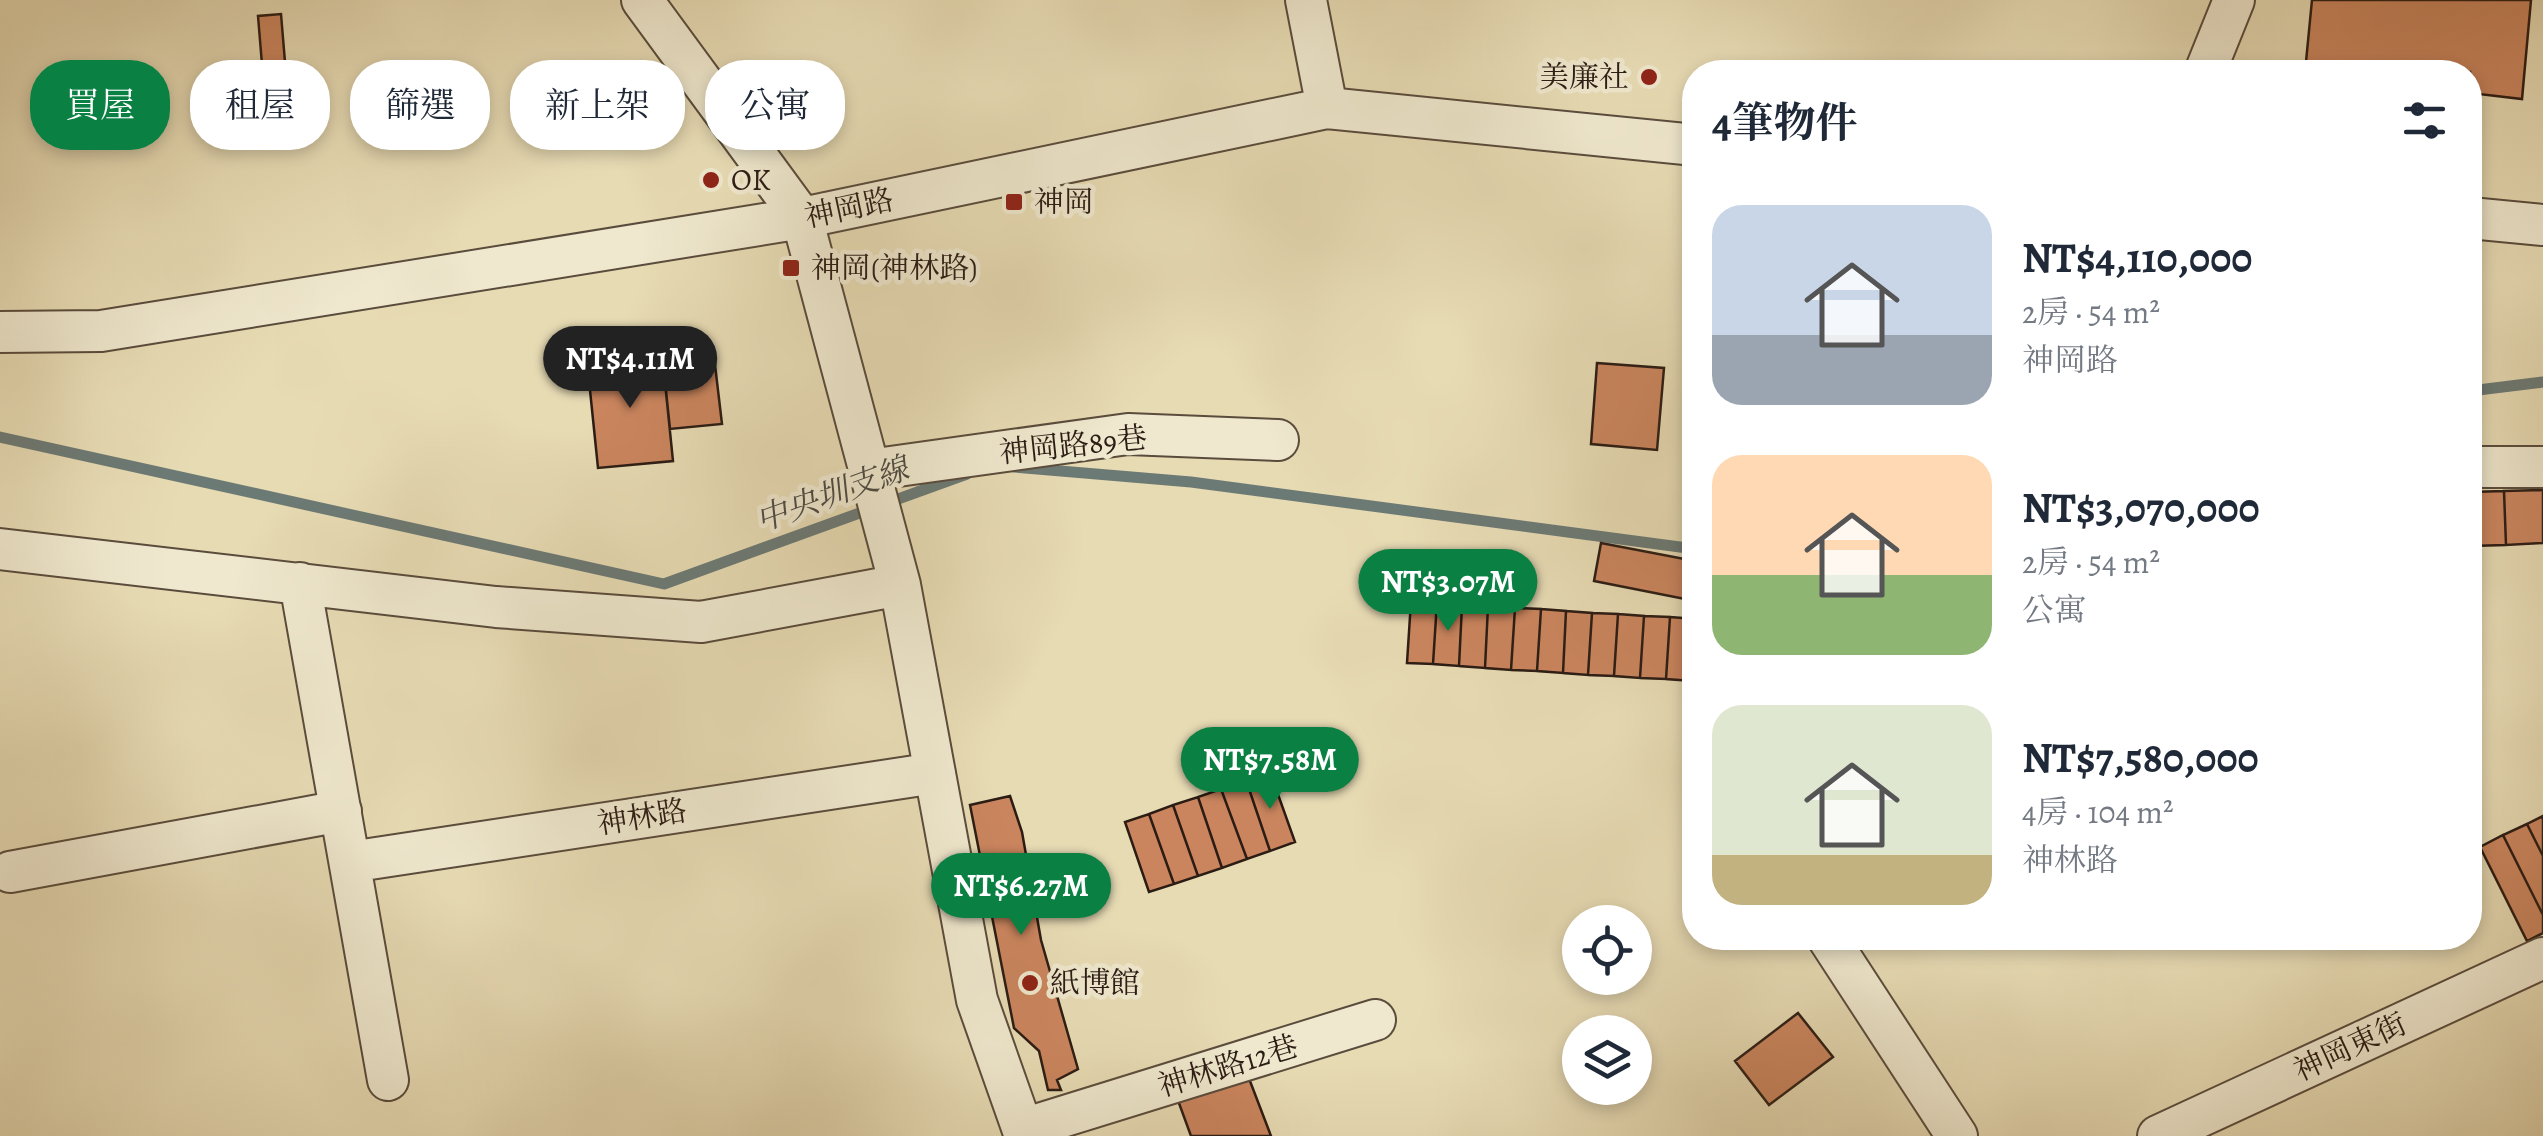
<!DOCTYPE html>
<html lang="zh-TW">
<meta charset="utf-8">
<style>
body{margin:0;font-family:Alegreya,"Noto Serif TC",serif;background:#f2f2f3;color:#1f2937;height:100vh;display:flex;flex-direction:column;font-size:38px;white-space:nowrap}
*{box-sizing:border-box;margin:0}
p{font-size:32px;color:#747a83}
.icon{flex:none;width:55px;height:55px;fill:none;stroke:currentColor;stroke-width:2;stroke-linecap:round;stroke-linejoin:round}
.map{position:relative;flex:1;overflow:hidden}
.drawer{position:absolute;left:1682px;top:60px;width:800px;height:890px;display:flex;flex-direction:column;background:#fff;border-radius:40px;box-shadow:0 5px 15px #0003}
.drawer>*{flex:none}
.guide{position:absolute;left:30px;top:60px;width:950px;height:90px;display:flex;gap:20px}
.tools{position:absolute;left:1562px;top:905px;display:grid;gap:20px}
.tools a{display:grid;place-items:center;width:90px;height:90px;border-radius:50%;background:#fff;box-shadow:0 5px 15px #0003;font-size:50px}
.price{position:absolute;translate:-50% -85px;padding:0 22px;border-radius:35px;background:#0b8043;color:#fff;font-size:32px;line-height:65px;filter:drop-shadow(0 2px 5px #0008)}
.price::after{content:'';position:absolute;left:50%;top:60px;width:30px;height:22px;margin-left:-15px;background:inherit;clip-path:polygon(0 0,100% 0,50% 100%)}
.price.on{background:#222;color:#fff}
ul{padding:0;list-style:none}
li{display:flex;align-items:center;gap:30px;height:250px;padding:0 30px}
li span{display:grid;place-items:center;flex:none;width:280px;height:200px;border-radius:30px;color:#555}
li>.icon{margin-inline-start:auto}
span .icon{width:120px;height:120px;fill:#fffc;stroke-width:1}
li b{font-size:42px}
h2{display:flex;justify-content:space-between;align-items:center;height:120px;padding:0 30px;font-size:42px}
.chip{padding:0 35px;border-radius:40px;background:#fff;box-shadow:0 5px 15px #0003;font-size:35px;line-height:90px}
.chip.on{background:#0b8043;color:#fff}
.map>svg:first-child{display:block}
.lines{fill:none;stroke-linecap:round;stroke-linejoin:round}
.stream{stroke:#6c7a75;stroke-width:11}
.building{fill:#ca855e;stroke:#2b1c14;stroke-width:2.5}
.minor-casing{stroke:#5a4c3c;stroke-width:44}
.minor{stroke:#efe8ce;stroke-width:40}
.poi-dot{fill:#8f2418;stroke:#efe8ce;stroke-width:4}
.labels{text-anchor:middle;stroke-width:9;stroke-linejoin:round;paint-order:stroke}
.poi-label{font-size:30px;fill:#2b1c14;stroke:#efe8ce;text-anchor:start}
.street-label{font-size:30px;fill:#2b1c14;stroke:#efe8ce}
.water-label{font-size:32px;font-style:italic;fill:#4c4b44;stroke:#efe8ce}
</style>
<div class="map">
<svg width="2543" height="1136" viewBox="0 0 2543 1136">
<rect width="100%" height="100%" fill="#e7dbb4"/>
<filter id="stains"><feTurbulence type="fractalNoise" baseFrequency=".002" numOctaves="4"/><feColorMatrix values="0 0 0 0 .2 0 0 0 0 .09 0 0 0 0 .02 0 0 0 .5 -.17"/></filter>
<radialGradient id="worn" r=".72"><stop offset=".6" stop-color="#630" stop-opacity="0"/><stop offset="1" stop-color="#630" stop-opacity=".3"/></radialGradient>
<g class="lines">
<path class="stream" d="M2470,391L2543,382
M0,437L664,584L967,474
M1014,467L1191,482L1695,549"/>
</g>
<path class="building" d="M2312,0H2531L2522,99L2470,93V72H2305Z
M281,14L289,110L266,113L258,16Z
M713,348L722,424L670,429L662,353Z
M662,353L673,461L598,468L587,361Z
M1597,363L1664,368L1657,450L1591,444Z
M2543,490V543L2506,545L2504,491Z
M2504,491L2506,545L2470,546V492Z
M1601,543L1695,561V601L1594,581Z
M1411,601L1437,602L1433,664L1407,663Z
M1437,602L1462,605L1459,666L1433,664Z
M1462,605L1488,606L1485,668L1459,666Z
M1488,606L1515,608L1511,670L1485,668Z
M1515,608L1541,609L1537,671L1511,670Z
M1541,609L1566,611L1563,673L1537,671Z
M1566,611L1592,613L1588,675L1563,673Z
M1592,613L1618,614L1614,676L1588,675Z
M1618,614L1644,616L1640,678L1614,676Z
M1644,616L1670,617L1666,679L1640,678Z
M1670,617L1695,619L1692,681L1666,679Z
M1270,772L1295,842L1270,851L1246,780Z
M1246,780L1270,851L1247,859L1221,789Z
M1221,789L1247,859L1222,868L1198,797Z
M1010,796L1022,832L1041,940L1078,1069L1057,1080L1061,1090H1048L1039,1051L1014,1028L970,805Z
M1198,797L1222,868L1198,876L1173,805Z
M1173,805L1198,876L1174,884L1149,814Z
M1149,814L1174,884L1149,892L1125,822Z
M2543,816V856L2527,824Z
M2527,824L2543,856V915L2503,835Z
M2503,835L2543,915V933L2527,941L2480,847Z
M1798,1013L1833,1057L1769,1105L1735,1061Z
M1245,1068L1271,1136H1191L1176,1095Z"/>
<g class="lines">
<g class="minor-casing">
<path id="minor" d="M642,0L802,218L900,585L977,1000L1025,1136
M1306,0L1327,108
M2205,72L2234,0
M2470,218L2543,225
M0,332L101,331L802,218L1327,108L1695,145
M2470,467H2543
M869,470L1128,434L1278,440
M0,549L496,607L701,622L900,585
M300,583L388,1080
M350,862L935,773
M10,872L341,811
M1828,938L1957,1136
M1023,1129L1375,1020
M2158,1136L2543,958"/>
</g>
<use href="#minor" class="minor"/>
</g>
<g class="poi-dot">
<circle cx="1649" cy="77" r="10"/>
<circle cx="711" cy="180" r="10"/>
<rect x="1004" y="192" width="20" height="20" rx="5"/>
<rect x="781" y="258" width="20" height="20" rx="5"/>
<circle cx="1030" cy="983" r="10"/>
</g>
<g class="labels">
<g class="poi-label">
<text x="1629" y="87" text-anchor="end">美廉社</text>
<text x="731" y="190">OK</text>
<text x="1034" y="212">神岡</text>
<text x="811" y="278">神岡(神林路)</text>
<text x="1050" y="993">紙博館</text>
</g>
<g class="street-label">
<text transform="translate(849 208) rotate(-12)" y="10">神岡路</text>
<text transform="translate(1073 445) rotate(-6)" y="10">神岡路89巷</text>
<text transform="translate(642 817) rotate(-9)" y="10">神林路</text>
<text transform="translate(2350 1047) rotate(-25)" y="10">神岡東街</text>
<text transform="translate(1228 1066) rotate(-17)" y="10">神林路12巷</text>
</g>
<g class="water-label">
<text transform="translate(832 494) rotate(-20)" y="11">中央圳支線</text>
</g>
</g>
<rect width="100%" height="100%" filter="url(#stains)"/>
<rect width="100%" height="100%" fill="url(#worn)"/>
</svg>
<div class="tools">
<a><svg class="icon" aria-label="locate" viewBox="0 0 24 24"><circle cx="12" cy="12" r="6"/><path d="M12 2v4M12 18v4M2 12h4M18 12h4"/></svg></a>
<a><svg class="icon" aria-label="layers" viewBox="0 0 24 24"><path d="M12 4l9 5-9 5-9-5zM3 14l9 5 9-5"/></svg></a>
</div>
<b class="price on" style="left:630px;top:411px">NT$4.11M</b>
<b class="price" style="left:1448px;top:634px">NT$3.07M</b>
<b class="price" style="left:1270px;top:812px">NT$7.58M</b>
<b class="price" style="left:1021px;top:938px">NT$6.27M</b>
<div class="guide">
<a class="chip on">買屋</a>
<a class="chip">租屋</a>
<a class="chip">篩選</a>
<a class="chip">新上架</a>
<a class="chip">公寓</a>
</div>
<section class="drawer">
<h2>4筆物件<svg class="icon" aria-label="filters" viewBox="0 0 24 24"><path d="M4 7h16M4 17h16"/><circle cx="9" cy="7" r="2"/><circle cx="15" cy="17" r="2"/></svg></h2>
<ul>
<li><span style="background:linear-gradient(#c9d6e8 65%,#9aa5b1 0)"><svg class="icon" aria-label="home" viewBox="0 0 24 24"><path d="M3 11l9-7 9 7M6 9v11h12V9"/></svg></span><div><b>NT$4,110,000</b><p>2房 · 54 m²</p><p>神岡路</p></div></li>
<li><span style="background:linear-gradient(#ffd9b3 60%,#8fb573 0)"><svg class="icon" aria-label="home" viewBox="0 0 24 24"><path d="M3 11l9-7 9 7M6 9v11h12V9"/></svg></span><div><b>NT$3,070,000</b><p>2房 · 54 m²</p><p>公寓</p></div></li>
<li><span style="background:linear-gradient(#dfe7d0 75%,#c2b280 0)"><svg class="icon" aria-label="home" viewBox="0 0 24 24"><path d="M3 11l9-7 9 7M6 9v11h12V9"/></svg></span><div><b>NT$7,580,000</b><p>4房 · 104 m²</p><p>神林路</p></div></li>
</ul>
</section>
</div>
